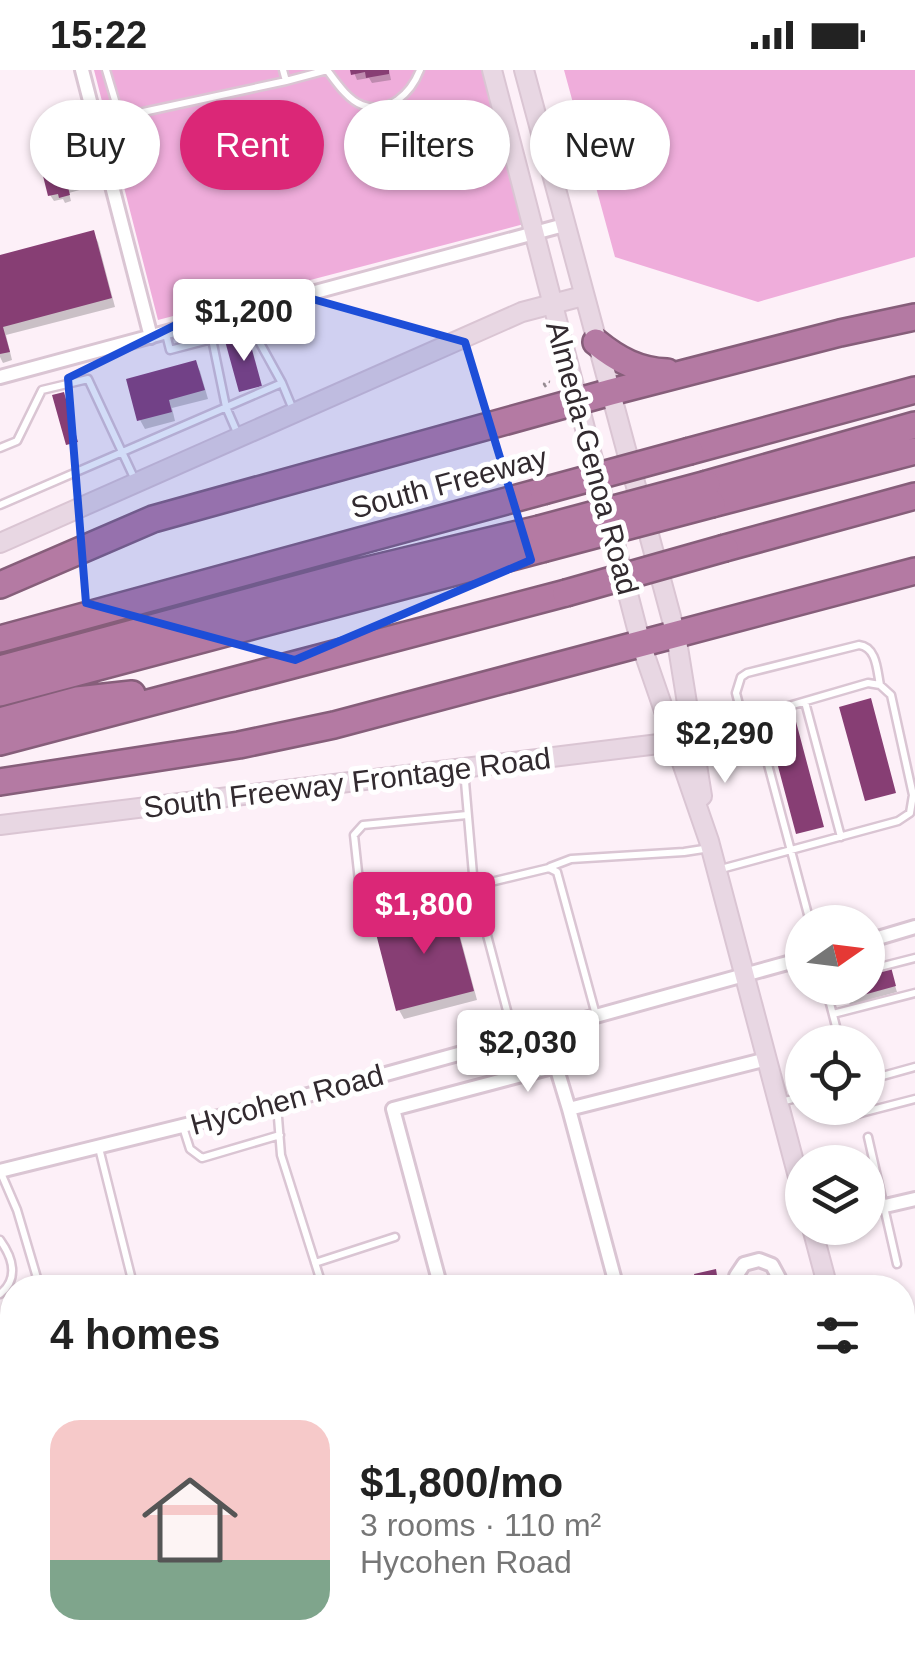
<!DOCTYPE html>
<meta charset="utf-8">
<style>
body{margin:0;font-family:Arial,sans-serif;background:#f6f6f6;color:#222;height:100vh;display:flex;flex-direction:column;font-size:38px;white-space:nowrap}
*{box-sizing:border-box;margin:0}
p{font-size:32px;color:#767676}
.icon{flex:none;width:55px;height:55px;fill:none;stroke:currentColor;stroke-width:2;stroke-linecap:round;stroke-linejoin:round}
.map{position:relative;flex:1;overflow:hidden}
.side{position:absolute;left:0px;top:1205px;width:915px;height:390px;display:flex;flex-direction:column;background:#fff;border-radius:40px 40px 0 0;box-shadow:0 2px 8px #0004}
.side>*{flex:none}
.banner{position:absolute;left:30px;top:30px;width:855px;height:90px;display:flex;gap:20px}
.needle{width:65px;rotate:76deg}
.buttons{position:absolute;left:785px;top:835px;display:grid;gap:20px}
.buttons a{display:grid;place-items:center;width:100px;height:100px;border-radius:50%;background:#fff;box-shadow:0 2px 8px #0004;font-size:50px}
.price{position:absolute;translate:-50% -85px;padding:0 22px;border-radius:10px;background:#fff;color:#222;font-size:32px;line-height:65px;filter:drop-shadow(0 2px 5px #0008)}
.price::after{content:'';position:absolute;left:50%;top:60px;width:30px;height:22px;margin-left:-15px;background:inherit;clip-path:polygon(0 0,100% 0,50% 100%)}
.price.active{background:#db2777;color:#fff}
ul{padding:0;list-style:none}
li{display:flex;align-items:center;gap:30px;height:250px;padding:0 50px}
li+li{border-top:2px solid #e0e0e0}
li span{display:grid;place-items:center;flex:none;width:280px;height:200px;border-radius:30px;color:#555}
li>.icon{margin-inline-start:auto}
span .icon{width:120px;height:120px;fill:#fffc;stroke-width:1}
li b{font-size:42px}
h2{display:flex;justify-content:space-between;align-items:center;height:120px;padding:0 50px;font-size:42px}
.tag{padding:0 35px;border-radius:45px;background:#fff;box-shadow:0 2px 8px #0004;font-size:35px;line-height:90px}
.tag.active{background:#db2777;color:#fff}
.status{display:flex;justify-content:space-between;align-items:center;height:70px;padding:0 50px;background:#fff;direction:ltr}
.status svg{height:28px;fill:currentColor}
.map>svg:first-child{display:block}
.green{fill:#efaddb}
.shadow{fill:#0003}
.building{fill:#873e74}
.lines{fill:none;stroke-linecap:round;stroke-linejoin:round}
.service-casing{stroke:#dac5d3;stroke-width:11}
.minor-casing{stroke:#dac5d3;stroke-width:18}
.secondary-casing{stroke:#dac5d3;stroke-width:22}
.motorway-casing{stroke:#865e7a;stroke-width:30}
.path{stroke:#968b92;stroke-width:2.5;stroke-dasharray:5 5;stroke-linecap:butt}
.service{stroke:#fff;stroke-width:6}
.minor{stroke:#fff;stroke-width:12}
.secondary{stroke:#e8d7e3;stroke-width:18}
.motorway{stroke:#b47aa3;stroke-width:25}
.motorway-bridge-casing{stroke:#865e7a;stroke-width:30;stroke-linecap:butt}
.motorway-bridge{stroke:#b47aa3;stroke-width:25}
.marked{fill:#1d4ed8;fill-opacity:0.2;stroke:#1d4ed8;stroke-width:8;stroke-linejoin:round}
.labels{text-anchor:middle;stroke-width:10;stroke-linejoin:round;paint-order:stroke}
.street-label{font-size:30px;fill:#322a2f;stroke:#fff}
</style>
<div class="status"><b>15:22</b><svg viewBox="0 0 49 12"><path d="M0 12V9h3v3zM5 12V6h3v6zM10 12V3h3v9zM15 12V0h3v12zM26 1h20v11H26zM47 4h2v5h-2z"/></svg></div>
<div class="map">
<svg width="915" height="1595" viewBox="0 0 915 1595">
<rect width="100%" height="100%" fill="#fdf0f8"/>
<path class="green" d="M94,0H483L524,154L158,250Z
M564,0H915V187L758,232L615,187Z"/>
<path class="shadow" d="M353,0H389L391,10L372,13L369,8L357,10Z
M73,85L83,119L69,123L71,131L65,133L63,129L54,131L50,125Z
M93,163L98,172L115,237L6,265L12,290L3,293L0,287V187Z
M195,292L200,301L208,329L172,338L175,351L145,359L140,350L129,310Z
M418,835L424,845L450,838L455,847L477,930L404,949L399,940L377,858L407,850Z
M890,900L897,922L850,935L844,918H868V906Z
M12,1278V1306L0,1309V1281Z
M8,1330L12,1341V1358L0,1361V1332Z"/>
<path class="building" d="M350,0H389V4L366,8L365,2L351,5Z
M74,82L82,113L68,117L70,125L59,128L58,124L48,126L39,90Z
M94,160L112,228L3,257L10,282L0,284V185Z
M248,265L262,316L239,322L225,271Z
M196,290L205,320L169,330L172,342L137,351L126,309Z
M64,322L78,372L66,375L52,325Z
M871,628L896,723L865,731L839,637Z
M795,648L824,757L796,764L767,655Z
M419,832L422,843L451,835L474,921L396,941L374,856L404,848L401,837Z
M891,897L896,916L845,930L841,918H868V903Z
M716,1199L719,1218H697L694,1204Z
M12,1275V1297L0,1300V1278Z
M9,1328L12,1351L0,1354V1330Z
M364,1582H420L424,1595H367Z"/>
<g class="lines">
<g class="service-casing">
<path id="service" d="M106,0L120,47L286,11L327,0
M283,0L286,11
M327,0C336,12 348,30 362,35C389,45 411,23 420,0
M250,241L255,264L282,313
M166,264L170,280L212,269L226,337L239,367
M0,378L17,371L42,320L88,309L136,412
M0,435L282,313L294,342
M805,632L841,767
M755,646L810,852
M743,650L736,623L741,607L747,603L859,575C877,577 877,601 880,615
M694,667L727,654L868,613L880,615L891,625L913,725L910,743L898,751L721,799
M464,700L474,816L514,967
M467,745L363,755L354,765L359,811L367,818L468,810L474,816L549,798L557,802L596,945
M550,797L571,789L684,782L710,778
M868,900L915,888
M826,918L840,972
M833,944L915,923
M859,972H860
M868,1010L915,997
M780,1032L802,1027
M277,1035L281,1085L323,1218
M856,1038L857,1044L915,1029
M183,1057L190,1079L202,1088L280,1065
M868,1067L897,1194
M99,1078L134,1218
M1,1103L17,1140L40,1218
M0,1170C13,1188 19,1209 0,1224
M315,1193L395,1167
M387,1218L402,1212
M0,1316L12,1313
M0,1424L12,1420"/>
</g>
<g class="minor-casing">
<path id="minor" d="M82,0L151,267
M0,307L564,155
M868,871L915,857
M569,1039L617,1218
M0,1101L328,1020L802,889
M868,1140L915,1129
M441,1218L393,1039L556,996L569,1039L767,989
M737,1218L736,1206L744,1194L759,1190L772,1195L779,1208L780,1218
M902,1467L915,1463"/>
</g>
<g class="secondary-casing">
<path id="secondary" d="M492,0L641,574L709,771L802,1122
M524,0L676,565L702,726
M0,473L522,242L583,226
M0,755L683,671
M812,1158L828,1218
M902,1501L915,1548"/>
</g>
<g class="motorway-casing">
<path id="motorway" d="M596,272C618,290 639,301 667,302
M690,381L915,320
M707,414L915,355
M712,434L915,381
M725,478L915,426
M0,515L153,449L611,322L840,263L915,247
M0,569L543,421
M0,599L355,503L539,459
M0,623L542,479
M0,651L77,630L132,624
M0,672L566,523
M0,712L239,675L334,655L915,501"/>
</g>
<path class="path" d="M546,317L544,314L546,311L550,312"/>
<use href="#service" class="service"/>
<use href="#minor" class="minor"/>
<use href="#secondary" class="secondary"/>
<use href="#motorway" class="motorway"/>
<g class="motorway-bridge-casing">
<path id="motorway-bridge" d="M543,421L690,381
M539,459L707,414
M542,479L712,434
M566,523L725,478"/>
</g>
<use href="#motorway-bridge" class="motorway-bridge"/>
</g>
<path class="marked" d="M259,214L465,272L531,490L295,590L86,533L68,308Z"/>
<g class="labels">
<g class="street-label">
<text transform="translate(592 388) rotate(75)" y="10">Almeda-Genoa Road</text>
<text transform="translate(449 413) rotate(-15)" y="10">South Freeway</text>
<text transform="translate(347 713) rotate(-7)" y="10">South Freeway Frontage Road</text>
<text transform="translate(287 1030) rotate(-15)" y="10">Hycohen Road</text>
</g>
</g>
</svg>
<div class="buttons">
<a><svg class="needle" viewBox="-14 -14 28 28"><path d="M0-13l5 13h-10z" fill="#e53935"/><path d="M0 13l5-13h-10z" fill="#767676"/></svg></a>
<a><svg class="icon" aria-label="locate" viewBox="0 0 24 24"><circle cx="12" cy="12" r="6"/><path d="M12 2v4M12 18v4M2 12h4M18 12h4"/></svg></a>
<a><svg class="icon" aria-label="layers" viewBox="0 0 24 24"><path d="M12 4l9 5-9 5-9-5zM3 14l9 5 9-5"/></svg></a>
</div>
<b class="price" style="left:244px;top:294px">$1,200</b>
<b class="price" style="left:725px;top:716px">$2,290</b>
<b class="price active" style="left:424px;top:887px">$1,800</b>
<b class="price" style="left:528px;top:1025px">$2,030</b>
<div class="banner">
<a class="tag">Buy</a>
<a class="tag active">Rent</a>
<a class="tag">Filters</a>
<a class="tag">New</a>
</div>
<section class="side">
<h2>4 homes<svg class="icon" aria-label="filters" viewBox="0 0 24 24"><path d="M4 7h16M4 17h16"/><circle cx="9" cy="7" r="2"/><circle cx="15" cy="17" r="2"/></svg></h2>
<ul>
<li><span style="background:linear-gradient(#f6c9c9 70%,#7fa58c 0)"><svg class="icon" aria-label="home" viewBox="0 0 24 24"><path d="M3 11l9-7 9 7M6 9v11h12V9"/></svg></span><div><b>$1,800/mo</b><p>3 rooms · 110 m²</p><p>Hycohen Road</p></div></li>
</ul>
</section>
</div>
